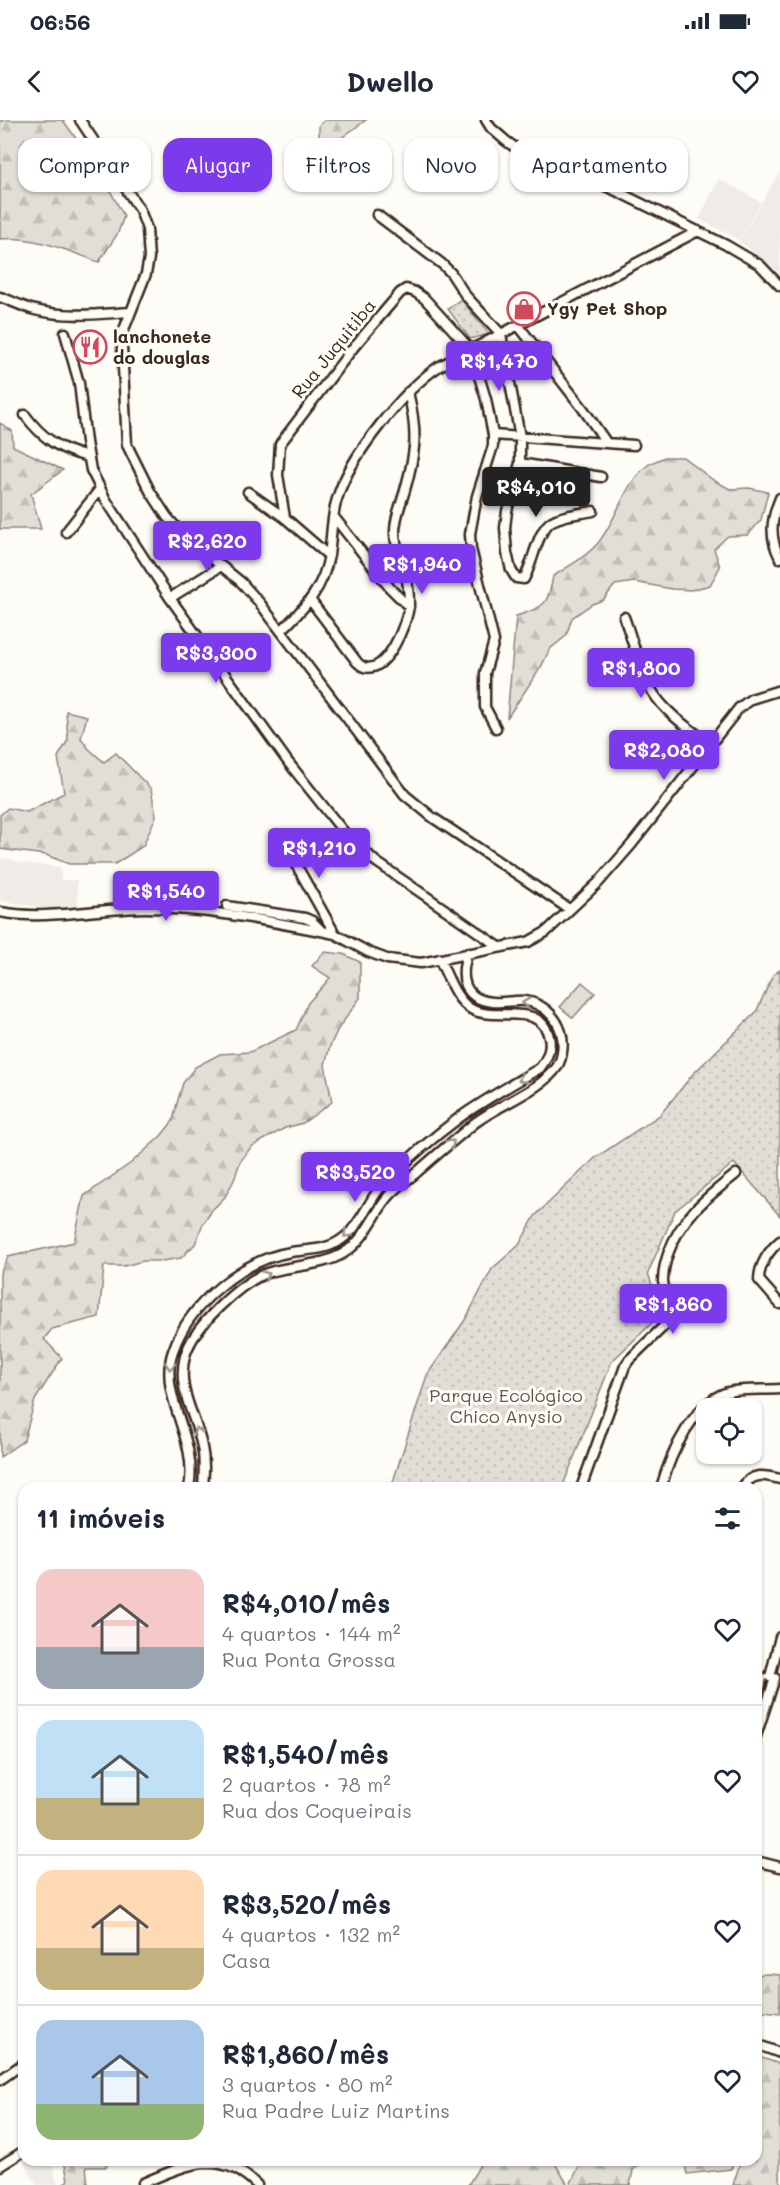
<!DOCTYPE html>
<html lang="pt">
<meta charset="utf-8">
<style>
body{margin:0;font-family:Mali,sans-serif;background:#f6f6f7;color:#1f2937;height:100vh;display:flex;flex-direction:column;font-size:22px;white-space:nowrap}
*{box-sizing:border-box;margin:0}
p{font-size:20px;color:#747a83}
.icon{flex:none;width:33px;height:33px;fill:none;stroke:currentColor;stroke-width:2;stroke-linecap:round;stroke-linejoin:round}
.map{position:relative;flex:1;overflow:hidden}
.side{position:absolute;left:18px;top:1362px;width:744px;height:684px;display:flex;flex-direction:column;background:#fff;border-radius:18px;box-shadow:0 2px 4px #0004}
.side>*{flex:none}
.hud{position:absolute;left:18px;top:18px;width:744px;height:54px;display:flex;gap:12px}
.tools{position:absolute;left:696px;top:1278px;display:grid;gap:12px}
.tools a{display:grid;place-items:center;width:66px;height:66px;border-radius:12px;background:#fff;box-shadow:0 2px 4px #0004;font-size:30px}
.price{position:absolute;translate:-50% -51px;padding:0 14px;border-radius:6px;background:#7c3aed;color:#fff;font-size:20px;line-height:39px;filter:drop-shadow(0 2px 3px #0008)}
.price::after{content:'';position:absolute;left:50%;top:36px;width:18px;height:14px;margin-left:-9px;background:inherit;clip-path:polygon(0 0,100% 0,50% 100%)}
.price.selected{background:#222;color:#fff}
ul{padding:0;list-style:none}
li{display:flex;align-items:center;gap:18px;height:150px;padding:0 18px}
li+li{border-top:2px solid #e0e1e3}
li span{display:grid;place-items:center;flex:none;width:168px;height:120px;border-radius:18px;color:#555}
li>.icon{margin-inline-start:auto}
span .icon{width:72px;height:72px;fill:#fffc;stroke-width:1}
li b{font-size:26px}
h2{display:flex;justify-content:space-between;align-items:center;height:72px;padding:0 18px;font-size:26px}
.pill{padding:0 21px;border-radius:18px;background:#fff;box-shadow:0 2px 4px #0004;font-size:21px;line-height:54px}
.pill.selected{background:#7c3aed;color:#fff}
.status{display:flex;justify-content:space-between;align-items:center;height:42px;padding:0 30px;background:#fff;direction:ltr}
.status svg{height:16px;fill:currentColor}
header{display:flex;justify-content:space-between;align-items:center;height:78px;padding:0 18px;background:#fff;font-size:27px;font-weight:700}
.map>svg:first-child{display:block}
.built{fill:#efece7}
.grass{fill:#e1ded7;stroke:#8e847a;stroke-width:1.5}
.forest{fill:url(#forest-firs);stroke:#8e847a;stroke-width:1.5}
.park{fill:url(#park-dots);stroke:#8e847a;stroke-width:1.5}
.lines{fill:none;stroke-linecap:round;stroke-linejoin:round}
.minor-casing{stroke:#3b2a1e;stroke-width:13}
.minor{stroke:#fdfcf7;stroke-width:8}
.oneway{stroke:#9c938a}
.labels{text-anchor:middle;stroke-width:6;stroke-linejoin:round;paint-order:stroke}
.poi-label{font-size:18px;font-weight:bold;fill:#3b2a1e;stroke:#fdfcf7;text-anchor:start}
.street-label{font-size:18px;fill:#3b2a1e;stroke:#fdfcf7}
.park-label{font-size:18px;fill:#64574c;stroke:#fdfcf7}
</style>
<div class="status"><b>06:56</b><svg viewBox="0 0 49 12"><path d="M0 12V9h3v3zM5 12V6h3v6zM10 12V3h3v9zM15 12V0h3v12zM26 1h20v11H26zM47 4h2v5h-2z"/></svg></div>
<header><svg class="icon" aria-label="back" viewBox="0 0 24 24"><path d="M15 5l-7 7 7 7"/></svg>Dwello<svg class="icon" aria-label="heart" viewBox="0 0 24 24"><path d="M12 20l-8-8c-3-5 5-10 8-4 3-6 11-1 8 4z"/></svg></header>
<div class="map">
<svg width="780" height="2065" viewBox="0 0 780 2065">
<defs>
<pattern id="forest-firs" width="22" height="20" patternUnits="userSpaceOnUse" patternTransform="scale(1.5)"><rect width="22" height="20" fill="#e1ded7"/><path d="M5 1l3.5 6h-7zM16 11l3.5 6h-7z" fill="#c2bfb8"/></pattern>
<pattern id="park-dots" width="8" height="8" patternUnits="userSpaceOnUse" patternTransform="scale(1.5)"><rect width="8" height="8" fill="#e1ded7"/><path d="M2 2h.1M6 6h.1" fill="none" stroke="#c2bfb8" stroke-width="1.8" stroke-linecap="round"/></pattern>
</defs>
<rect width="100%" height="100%" fill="#fdfcf7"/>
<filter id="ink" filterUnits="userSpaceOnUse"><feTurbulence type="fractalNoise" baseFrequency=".0167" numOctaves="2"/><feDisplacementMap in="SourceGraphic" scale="12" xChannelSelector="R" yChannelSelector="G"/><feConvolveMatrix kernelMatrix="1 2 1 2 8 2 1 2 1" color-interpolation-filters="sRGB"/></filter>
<g filter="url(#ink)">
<path class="built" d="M779,53L780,54V154L739,121Z
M719,59L761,82L739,120L699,99Z
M7,738L20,743L61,747V760H77L78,788L59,790L0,781V739Z
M29,2040H51L58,2065H37L23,2042Z"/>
<path class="grass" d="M582,862L595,873L573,898L560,887Z"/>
<path class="forest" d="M8,0H63L101,54L124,96L118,113L99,142C68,131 33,115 0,119V1Z
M325,0H366L319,34V5Z
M0,303L12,311L13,326L63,350L31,374L41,409H0Z
M665,337H683L713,360L730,369L749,368L768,372L761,400L748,415L728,416L714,429L720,447L710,465L691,470L672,469L634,462L615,465L603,480L592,484L572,498L566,516L550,529L541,547L507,598L516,496C544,487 548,486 553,456C569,446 586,437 598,423C618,399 623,364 648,345C653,342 660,339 665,337Z
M66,591L87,596L81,618L89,629L104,642L116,633L151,669L156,696L143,726L115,744H69L46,735L0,729V695L8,688L27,692L64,673L58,637L68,620Z
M324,832L343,834L360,842V878L338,909L330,926L325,945L332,982L303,1003L285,1008L251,1027L240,1042L234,1060L225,1077L212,1090L202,1106L195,1124L181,1138L162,1141H143L124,1146H104L99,1197L52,1209L44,1219L62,1238L35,1280L24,1320L0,1337V1153L8,1137L74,1122L84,1076L131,1043L161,1016L173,1001L177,983L183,963L195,947L220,934L250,932L296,910L308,883L330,858L312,846Z
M767,1854L780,1855V1893L756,1890V1855Z
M756,1936L780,1944V2065H733L741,2040H756Z
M64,2040H110L106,2047H86L88,2065H63L68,2060Z
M476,2040H553L568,2065H468L480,2045Z
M582,2040H645L633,2050L630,2065H570Z
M684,2040H735L731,2049L687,2054Z"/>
<path class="park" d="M461,179L489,214L470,219L448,189Z
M780,850V1096L734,1043L675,1091L648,1153L659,1188L651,1204L612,1241L562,1368H391L427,1255L465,1200L492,1149L519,1125L535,1096L595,1038L660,995L693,954L756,892L773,855Z"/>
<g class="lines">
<g class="minor-casing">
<path id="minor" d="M80,0L140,90L147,109L149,138L146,154L123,212L122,227L127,325L150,371L167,397L183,415L241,462L259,482L405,675L432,697L569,789
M486,0L491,8L506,21L520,31L612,69L726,125L760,145L780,166
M377,95L442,144L451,153L466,176L501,214L520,317V343L507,391L505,408L507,433L511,450L516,458L524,459C533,444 537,410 552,401C564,394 580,394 593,391
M0,177C12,181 23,187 35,190C66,198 99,194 130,192
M518,205L584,290L606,322
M65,213L79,263L86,322L91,350L106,380L170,478L288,642L343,711L375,741L498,826
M25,295C42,318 60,330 88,337
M493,315L634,325
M520,343L601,357
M248,372L285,398L329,436
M780,378C771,399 769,418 780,438
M334,397L390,468L409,487
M285,398L278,355L280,324L353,228L400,173L406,169L415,172L425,179L471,230L486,279L493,315V326L477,376L470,414L471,429L494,521L485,553V587L496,608
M66,412L100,369
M170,478L221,446
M311,481L357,542C359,544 361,546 364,547C387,554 407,503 409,486C409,480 409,473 408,468C407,449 396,433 395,415C394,400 401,384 405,370C416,331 418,312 408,272
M624,497C633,521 639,549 652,571C665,593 690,609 710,624
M281,511C305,487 323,470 329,435C332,416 331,395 338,376C351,335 403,271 438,247L698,111
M280,716L335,814L368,832L387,839L421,843L528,822L546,812L598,763L632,724L739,588L751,579L780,570
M227,786L305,798L312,801L322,811
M0,792C47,801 98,788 146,788C210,788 272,802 335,814
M780,1121C769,1130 759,1145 759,1160L780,1184
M189,1368C199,1316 157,1277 173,1231C189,1184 242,1140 291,1132C311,1129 329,1131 346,1116C363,1102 370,1076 386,1061C407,1040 435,1016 459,998C484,980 513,964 540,948C547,939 552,929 549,917C540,880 496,903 471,889C454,879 448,855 439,839
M203,1368C204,1354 205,1341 202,1327C196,1294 176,1271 185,1236C193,1207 241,1161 270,1152C294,1145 323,1146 344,1133C367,1119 374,1091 392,1073C399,1066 408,1059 416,1053C434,1037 453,1021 471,1006C493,987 542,970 557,947C563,937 564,923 561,912C556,896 542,883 525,881C515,880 504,883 493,882C463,880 459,856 468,833
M581,1368L625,1246L629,1240L664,1206C672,1192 665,1176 663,1161C663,1151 665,1143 668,1134C681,1097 707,1077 736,1054
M661,1368C670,1335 695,1277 733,1271C748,1269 765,1270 780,1269
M742,1368C752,1352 764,1355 780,1359
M770,1557L780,1517
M756,1590L762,1558
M756,1616L775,1558
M756,1741L780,1747
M756,1924L780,1933
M0,1960L24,1943
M0,2046L24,2031
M143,2063C184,2046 220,2027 257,2065"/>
</g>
<use href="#minor" class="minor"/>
</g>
<defs><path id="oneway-chevron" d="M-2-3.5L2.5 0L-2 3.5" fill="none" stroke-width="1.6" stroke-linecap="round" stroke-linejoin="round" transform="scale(1.5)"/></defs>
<g class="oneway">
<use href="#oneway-chevron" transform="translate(526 883) rotate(-172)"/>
<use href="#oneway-chevron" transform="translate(522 959) rotate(148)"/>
<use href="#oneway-chevron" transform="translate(451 1023) rotate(-40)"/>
<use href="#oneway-chevron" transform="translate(347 1114) rotate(135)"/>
<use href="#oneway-chevron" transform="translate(266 1155) rotate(-24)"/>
<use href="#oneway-chevron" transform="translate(170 1246) rotate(96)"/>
<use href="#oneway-chevron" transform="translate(197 1311) rotate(-107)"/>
</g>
</g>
<defs>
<g id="shop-ring" transform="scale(1.725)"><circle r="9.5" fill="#fdfcf7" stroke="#d1495b" stroke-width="1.5"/><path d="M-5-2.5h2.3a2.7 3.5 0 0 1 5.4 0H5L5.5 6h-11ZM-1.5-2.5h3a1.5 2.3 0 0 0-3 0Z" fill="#d1495b"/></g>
<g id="restaurant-ring" transform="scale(1.725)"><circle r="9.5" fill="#fdfcf7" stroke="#d1495b" stroke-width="1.5"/><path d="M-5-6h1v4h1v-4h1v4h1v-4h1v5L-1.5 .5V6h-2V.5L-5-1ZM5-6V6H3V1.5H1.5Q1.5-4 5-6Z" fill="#d1495b"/></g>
</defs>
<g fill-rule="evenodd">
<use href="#shop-ring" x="524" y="189"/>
<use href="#restaurant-ring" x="90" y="227"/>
</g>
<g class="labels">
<g class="poi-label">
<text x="547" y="195">Ygy Pet Shop</text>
<text x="113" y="223">lanchonete<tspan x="113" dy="21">do douglas</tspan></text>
</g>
<g class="street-label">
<text transform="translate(334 229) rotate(-51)" y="6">Rua Juquitiba</text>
</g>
<g class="park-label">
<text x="506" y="1282">Parque Ecológico<tspan x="506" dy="21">Chico Anysio</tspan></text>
</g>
</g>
</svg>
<div class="tools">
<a><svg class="icon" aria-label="locate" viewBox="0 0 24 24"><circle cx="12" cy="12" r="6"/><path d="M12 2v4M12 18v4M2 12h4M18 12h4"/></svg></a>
</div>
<b class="price" style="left:499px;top:272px">R$1,470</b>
<b class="price selected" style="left:536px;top:398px">R$4,010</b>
<b class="price" style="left:207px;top:452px">R$2,620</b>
<b class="price" style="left:422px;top:475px">R$1,940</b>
<b class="price" style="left:216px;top:564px">R$3,300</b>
<b class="price" style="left:641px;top:579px">R$1,800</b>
<b class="price" style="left:664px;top:661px">R$2,080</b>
<b class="price" style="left:319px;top:759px">R$1,210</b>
<b class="price" style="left:166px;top:802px">R$1,540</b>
<b class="price" style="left:355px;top:1083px">R$3,520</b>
<b class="price" style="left:673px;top:1215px">R$1,860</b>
<div class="hud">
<a class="pill">Comprar</a>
<a class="pill selected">Alugar</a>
<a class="pill">Filtros</a>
<a class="pill">Novo</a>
<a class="pill">Apartamento</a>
</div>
<section class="side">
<h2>11 imóveis<svg class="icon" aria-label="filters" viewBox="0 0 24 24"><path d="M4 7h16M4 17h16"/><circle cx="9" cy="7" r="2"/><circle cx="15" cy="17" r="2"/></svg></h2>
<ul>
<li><span style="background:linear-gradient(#f6c9c9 65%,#9aa5b1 0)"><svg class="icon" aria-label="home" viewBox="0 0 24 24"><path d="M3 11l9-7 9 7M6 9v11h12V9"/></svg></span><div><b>R$4,010/mês</b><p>4 quartos · 144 m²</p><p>Rua Ponta Grossa</p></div><svg class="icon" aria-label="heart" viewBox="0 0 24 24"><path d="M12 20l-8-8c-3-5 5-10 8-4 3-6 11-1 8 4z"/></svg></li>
<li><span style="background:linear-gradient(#bfe0f5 65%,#c2b280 0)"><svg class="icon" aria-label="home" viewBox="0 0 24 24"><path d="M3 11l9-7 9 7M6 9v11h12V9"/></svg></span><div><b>R$1,540/mês</b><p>2 quartos · 78 m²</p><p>Rua dos Coqueirais</p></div><svg class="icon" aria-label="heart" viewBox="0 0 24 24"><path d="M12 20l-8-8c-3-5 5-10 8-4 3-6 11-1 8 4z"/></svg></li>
<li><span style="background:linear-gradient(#ffd9b3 65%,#c2b280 0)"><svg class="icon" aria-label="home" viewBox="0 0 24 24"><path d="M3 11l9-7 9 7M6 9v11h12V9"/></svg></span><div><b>R$3,520/mês</b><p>4 quartos · 132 m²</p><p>Casa</p></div><svg class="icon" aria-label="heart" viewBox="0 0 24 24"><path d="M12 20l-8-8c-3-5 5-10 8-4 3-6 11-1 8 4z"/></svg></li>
<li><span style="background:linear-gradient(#a9c7e8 70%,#8fb573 0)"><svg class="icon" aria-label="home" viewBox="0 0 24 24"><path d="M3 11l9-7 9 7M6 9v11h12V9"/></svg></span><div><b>R$1,860/mês</b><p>3 quartos · 80 m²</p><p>Rua Padre Luiz Martins</p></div><svg class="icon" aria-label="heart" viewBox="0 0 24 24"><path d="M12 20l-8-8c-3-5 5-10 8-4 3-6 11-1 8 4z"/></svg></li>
</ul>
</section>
</div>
